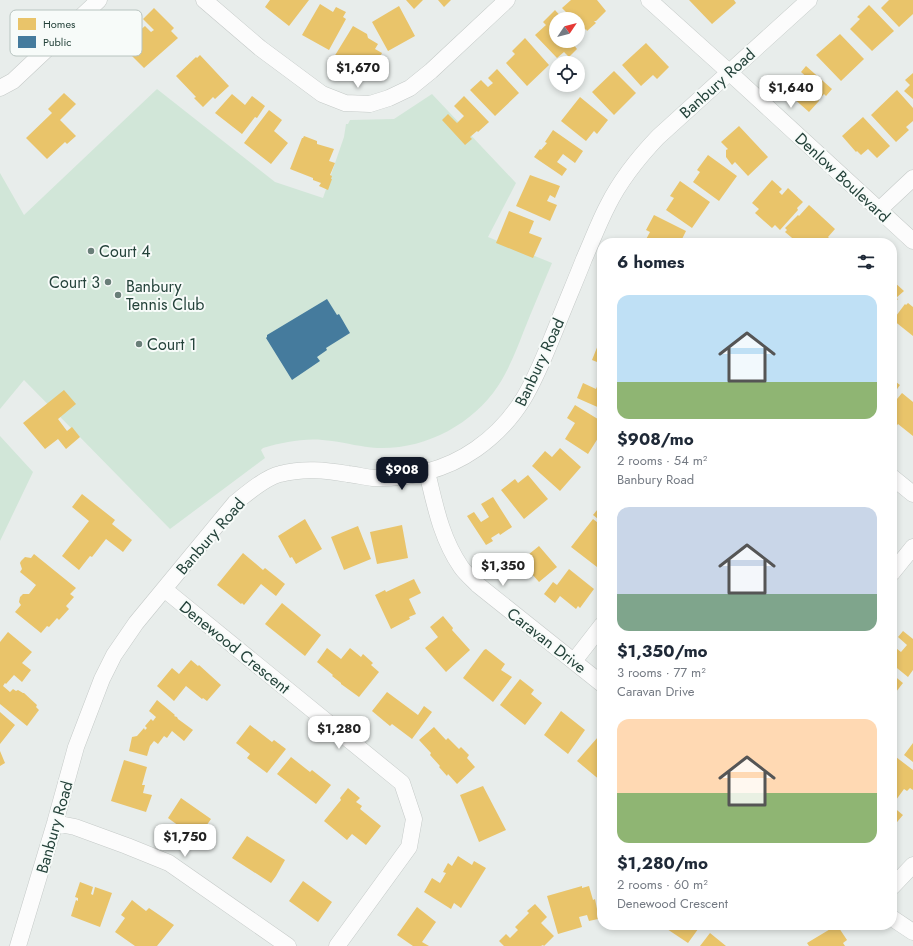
<!DOCTYPE html>
<meta charset="utf-8">
<style>
body{margin:0;font-family:Jost,sans-serif;background:#f6f6f7;color:#1f2937;height:100vh;display:flex;flex-direction:column;font-size:15px;white-space:nowrap}
*{box-sizing:border-box;margin:0}
p{font-size:13px;color:#747a83}
.icon{flex:none;width:22px;height:22px;fill:none;stroke:currentColor;stroke-width:2;stroke-linecap:round;stroke-linejoin:round}
.map{position:relative;flex:1;overflow:hidden}
.side{position:absolute;left:597px;top:238px;width:300px;height:692px;display:flex;flex-direction:column;background:#fff;border-radius:16px;box-shadow:0 2px 6px #0003}
.side>*{flex:none}
.needle{width:26px;rotate:55deg}
.fabs{position:absolute;left:549px;top:12px;display:grid;gap:8px}
.fabs a{display:grid;place-items:center;width:36px;height:36px;border-radius:50%;background:#fff;box-shadow:0 2px 6px #0003;font-size:20px}
.price{position:absolute;translate:-50% -34px;padding:0 9px;border-radius:8px;background:#fff;color:#222;font-size:13px;line-height:26px;filter:drop-shadow(0 1px 2px #0008)}
.price::after{content:'';position:absolute;left:50%;top:24px;width:12px;height:9px;margin-left:-6px;background:inherit;clip-path:polygon(0 0,100% 0,50% 100%)}
.price.active{background:#111827;color:#fff}
ul{padding:0;list-style:none}
li{display:grid;align-content:center;gap:8px;height:212px;padding:0 20px}
li span{display:grid;place-items:center;height:124px;border-radius:12px;color:#555}
li>.icon{margin-inline-start:auto}
span .icon{width:72px;height:72px;fill:#fffc;stroke-width:1}
li b{font-size:17px}
h2{display:flex;justify-content:space-between;align-items:center;height:48px;padding:0 20px;font-size:17px}
.map>svg:first-child{display:block}
.green{fill:#d1e6d8}
.homes{fill:#e9c46a}
.public{fill:#457b9d}
.lines{fill:none;stroke-linecap:round;stroke-linejoin:round}
.minor-casing{stroke:#c5cac8;stroke-width:17}
.minor{stroke:#fcfcfc;stroke-width:16}
.poi-dot{fill:#697e78;stroke:#f7fbf9;stroke-width:1.5}
.labels{text-anchor:middle;stroke-width:4;stroke-linejoin:round;paint-order:stroke}
.street-label{font-size:16px;fill:#24423a;stroke:#f7fbf9}
.poi-label{font-size:16px;fill:#24423a;stroke:#f7fbf9;text-anchor:start}
.key{fill:#f7fbf9;stroke:#b8c4c0;stroke-width:1}
.key-label{font-size:11px;fill:#24423a}
</style>
<div class="map">
<svg width="913" height="946" viewBox="0 0 913 946">
<rect width="100%" height="100%" fill="#e8edeb"/>
<path class="green" d="M157,89L275,182L323,198L344,137L346,124H348L350,120L394,119L432,94L516,183L488,237L552,263C542,287 532,310 523,333C516,351 509,369 498,386C472,425 424,450 377,448C361,447 347,443 332,441C309,437 286,441 263,448L261,450L265,458L170,529L24,380L0,409V173L24,215Z
M0,436L33,472L0,541Z"/>
<path class="homes" d="M270,0H309L289,26L265,7Z
M406,0H423L414,9Z
M438,0H451L444,7Z
M571,0H597L606,11L596,21H594L596,23L587,31L586,29L584,31L578,25V19H573L562,8Z
M689,0H734L736,3L712,24Z
M889,0H913V14L899,27L881,8Z
M320,4L333,12L336,7L346,12L343,17L346,19L329,50L302,35Z
M869,5L894,31L872,51L850,29L860,19L857,17Z
M399,6L415,36L388,51L372,22Z
M154,8L174,28L171,31L178,38L144,68L123,47L131,39L130,35L132,31L138,32L145,26L151,32L154,30L143,19Z
M555,10L563,19H556V41H575L573,44L577,49L569,57L564,52L557,58L535,35L546,25L543,22Z
M353,26L367,34L368,38L378,44L375,49L382,53L375,66L367,62L363,69L355,64L353,68L334,57Z
M840,34L864,59L841,81L816,55Z
M525,38L549,65L527,86L506,63L515,54L512,51Z
M646,43L669,67L657,79L653,75L641,86L622,65Z
M200,55L229,86L215,99L213,97L203,107L194,98L196,97L176,76L196,57L197,58Z
M806,66L832,89L826,96L824,94L818,100L819,101L809,112L783,89L793,78L803,88L810,80L801,72Z
M497,69L519,93L495,116L470,90L481,80L488,87L493,83L488,78Z
M614,71L636,93L614,115L592,92Z
M913,73V99L904,91L910,85L905,80Z
M897,90L913,108V121L906,127L909,130L896,142L871,115Z
M64,93L76,104L60,120L76,136L67,144L65,142L47,159L26,138L52,113L48,109Z
M232,94L245,105L252,96L265,106L257,118L255,117L242,134L215,113Z
M464,96L489,122L478,132L477,131L470,137L472,139L465,145L442,120L448,114L457,123L464,116L454,106Z
M580,97L608,120L597,134L594,131L586,141L561,121Z
M269,110L282,120L274,131L288,143L271,164L244,143Z
M863,117L890,146L877,158L868,149L861,155L857,151L856,152L842,136Z
M739,126L768,157L748,176L735,162L732,165L726,157V150L728,149L721,142Z
M553,130L583,151L575,163L563,154L557,162L567,169L562,176L534,157L540,149L541,150L547,143L545,142Z
M304,136L317,141V144L334,149L329,161L335,163L330,175L332,176L331,179H332L328,190L319,186L321,183L313,180V178L290,169L302,138H303Z
M708,155L737,176L719,201L693,182L700,172L697,170Z
M530,175L560,186L555,198L550,195L547,201L557,205L550,221L516,206Z
M772,180L782,189L779,192L782,195L788,188L803,202L797,208L798,210L780,230L775,225L772,228L755,213L759,209L752,203Z
M680,181L710,202L692,228L666,210L674,198L670,196Z
M809,205L835,229L828,237L831,240L828,243H798L785,232L787,230L785,228L798,215L799,216Z
M509,211L534,221L529,233L542,238L533,258L496,243Z
M654,215L686,231L680,243H644L650,232L646,230Z
M893,281L904,291L896,298L898,299L892,306V282Z
M908,303L913,307V336L893,320L905,304L906,305Z
M598,345L602,347V364L592,360Z
M602,375V409L577,398L583,383L596,389Z
M892,379L900,385L892,396Z
M64,390L76,404L58,419L67,431L72,427L80,437L66,449L58,439L45,449L23,423Z
M902,393L913,402V436L898,424L892,432V405Z
M575,405L601,421L602,419V436L600,435L588,454L565,439L575,423L567,418Z
M560,448L581,467L560,491L532,466L545,451L552,457Z
M528,475L548,499L524,519L501,490L515,479L518,483Z
M82,494L115,520L112,524L132,540L123,552L106,539L92,557L90,556L79,570L62,556L89,521L72,507Z
M493,497L512,527L500,535L499,533L491,538L493,541L486,545L467,516L474,512L481,522L489,517L481,504Z
M602,504V522L593,515Z
M305,519L322,549L296,564L292,557L290,558L278,536Z
M593,519L602,526V560L597,567L571,547Z
M402,525L408,558L377,564L370,532Z
M358,526L371,559L344,570L331,537Z
M539,546L557,567L539,582L531,573L523,579L513,567Z
M243,553L263,570L265,568L285,584L276,596L261,584L244,605L242,603L241,604L217,585Z
M34,554L76,588L70,594L74,597L66,606L69,609L59,620L57,618L49,627L47,626L41,633L15,612L21,605L19,602L20,597L23,594H29L36,585L20,572L22,569L20,563L21,561L25,557L31,558Z
M569,569L594,589L580,608L578,606L576,609L560,596L555,603L544,594L553,582L557,585Z
M414,579L421,593L409,599L416,614L409,617L410,619L391,629L375,595L385,590L386,592Z
M282,603L321,635L305,656L265,624Z
M443,616L453,628L452,630L470,650L446,672L425,648L438,637L430,627Z
M903,631L913,639V670L908,677L892,664V645L901,652L907,645L898,637Z
M8,632L32,652L22,663L31,670L22,682L14,675L6,684L5,683L3,686L10,692L13,689L16,691L18,690L23,693H24L37,705L36,707L39,710L27,726L0,704V642Z
M327,648L341,659L350,648L361,657L363,654L373,663L371,665L379,672L359,697L341,684V683L332,676L333,675L317,662Z
M486,649L505,664L501,670L512,677L493,702L463,678L484,650Z
M191,660L198,666L199,665L221,685L207,701L203,698L202,699L186,686L174,701L157,686L172,668L179,674Z
M892,674L903,683L892,697Z
M520,679L534,690L531,694L542,703L525,725L500,705Z
M387,692L418,715L424,706L432,712L412,739L392,724L390,726L372,711Z
M157,700L175,715L174,716L177,717L178,719L193,730L184,741L172,731L167,738L164,736L158,744L154,741L150,746L147,756L129,751L132,737L137,736L144,728L145,730L147,728L145,726L151,719L153,721L156,717L149,711Z
M561,711L585,730L568,754L544,735Z
M0,712L15,725L0,744Z
M250,725L272,742L274,740L286,749L267,773L247,758L250,754L236,743Z
M434,727L446,740L448,738L459,749L461,747L469,755L467,758L475,767L457,784L448,774L447,776L439,767L440,766L430,755L431,753L419,740Z
M598,737L599,738L598,740L602,743L601,781L577,761Z
M913,743V762L904,755Z
M0,751L5,763L0,766Z
M291,757L310,772L312,770L331,785L316,804L277,774Z
M896,757L913,770V790L910,788L907,791L904,789L896,800L892,797V761Z
M124,760L147,767L142,785H145L143,793L152,795L146,812L111,801Z
M483,786L506,830L479,842L460,795Z
M348,788L360,798L356,802L362,806L360,809L381,826L366,845L352,834L347,840L324,821L341,800L340,798Z
M181,798L211,819L197,839L168,818Z
M892,806L903,815L892,828Z
M247,836L285,860L276,876L271,883L232,858Z
M458,856L472,865L474,861L486,868L461,908L454,903L451,909L424,892L432,878L440,883L446,873L443,872L448,863L452,866Z
M303,881L332,902L318,922L289,901Z
M80,882L93,887L91,894L93,895L95,887L112,893L100,927L71,916L76,900L78,901V898L75,897Z
M582,886V888L589,886L593,900L595,899L597,909L598,919L589,921L587,915L579,917L582,927L558,934L547,896Z
M132,900L146,911L149,908L174,925L157,946H135L115,932L125,918L121,915Z
M535,904L547,917L541,923L554,936L544,946L543,945L541,946H504L499,941L506,934L510,938L518,930L515,927L529,913L527,911Z
M417,907L436,922L422,942L429,946H413L397,935Z
M661,925H701L688,943Z
M837,925L847,940L843,943L845,946H809L807,943Z
M710,933L726,946H700Z"/>
<path class="public" d="M327,299L337,315L339,314L350,333L326,348L327,350L317,357L320,361L292,380L266,338L267,337V335Z"/>
<g class="lines">
<g class="minor-casing">
<path id="minor" d="M204,0L260,48L322,94L345,103L370,104L389,98L410,88L431,71L507,0
M649,0L729,72L913,241
M0,88L13,81L99,0
M879,210L913,178
M427,472C435,505 441,538 461,567C466,574 472,579 478,585L602,684
M892,477L913,494
M892,573L913,547
M164,589L402,783L414,819L409,847L337,946
M574,661L602,625
M55,823L75,827L127,846L169,863L288,946
M892,887L913,865
M892,918L913,932
M18,946L55,823L76,747L102,679L114,655L136,623L235,503C246,494 266,477 280,474C303,468 325,470 348,474C356,475 365,477 373,478C409,479 446,470 476,449C522,417 536,377 556,328C565,305 575,282 584,259C592,241 599,222 608,205C621,179 638,158 658,137L809,0"/>
</g>
<use href="#minor" class="minor"/>
</g>
<g class="poi-dot">
<circle cx="91" cy="251" r="4"/>
<circle cx="108" cy="282" r="4"/>
<circle cx="118" cy="295" r="4"/>
<circle cx="139" cy="344" r="4"/>
</g>
<g class="labels">
<g class="street-label">
<text transform="translate(717 83) rotate(-42)" y="6">Banbury Road</text>
<text transform="translate(843 177) rotate(43)" y="6">Denlow Boulevard</text>
<text transform="translate(539 362) rotate(-65)" y="6">Banbury Road</text>
<text transform="translate(210 536) rotate(-49)" y="6">Banbury Road</text>
<text transform="translate(547 640) rotate(38)" y="6">Caravan Drive</text>
<text transform="translate(235 647) rotate(39)" y="6">Denewood Crescent</text>
<text transform="translate(54 827) rotate(-74)" y="6">Banbury Road</text>
</g>
<g class="poi-label">
<text x="99" y="257">Court 4</text>
<text x="100" y="288" text-anchor="end">Court 3</text>
<text x="126" y="292">Banbury<tspan x="126" dy="18">Tennis Club</tspan></text>
<text x="147" y="350">Court 1</text>
</g>
</g>
<rect x="10" y="10" width="132" height="46" rx="6" class="key"/>
<rect x="18" y="18" width="18" height="12" fill="#e9c46a"/>
<rect x="18" y="36" width="18" height="12" fill="#457b9d"/>
<g class="key-label">
<text x="43" y="28">Homes</text>
<text x="43" y="46">Public</text>
</g>
</svg>
<div class="fabs">
<a><svg class="needle" viewBox="-14 -14 28 28"><path d="M0-13l5 13h-10z" fill="#e53935"/><path d="M0 13l5-13h-10z" fill="#747a83"/></svg></a>
<a><svg class="icon" aria-label="locate" viewBox="0 0 24 24"><circle cx="12" cy="12" r="6"/><path d="M12 2v4M12 18v4M2 12h4M18 12h4"/></svg></a>
</div>
<b class="price" style="left:358px;top:89px">$1,670</b>
<b class="price" style="left:791px;top:109px">$1,640</b>
<b class="price active" style="left:402px;top:491px">$908</b>
<b class="price" style="left:503px;top:587px">$1,350</b>
<b class="price" style="left:339px;top:750px">$1,280</b>
<b class="price" style="left:185px;top:858px">$1,750</b>
<section class="side">
<h2>6 homes<svg class="icon" aria-label="filters" viewBox="0 0 24 24"><path d="M4 7h16M4 17h16"/><circle cx="9" cy="7" r="2"/><circle cx="15" cy="17" r="2"/></svg></h2>
<ul>
<li><span style="background:linear-gradient(#bfe0f5 70%,#8fb573 0)"><svg class="icon" aria-label="home" viewBox="0 0 24 24"><path d="M3 11l9-7 9 7M6 9v11h12V9"/></svg></span><div><b>$908/mo</b><p>2 rooms · 54 m²</p><p>Banbury Road</p></div></li>
<li><span style="background:linear-gradient(#c9d6e8 70%,#7fa58c 0)"><svg class="icon" aria-label="home" viewBox="0 0 24 24"><path d="M3 11l9-7 9 7M6 9v11h12V9"/></svg></span><div><b>$1,350/mo</b><p>3 rooms · 77 m²</p><p>Caravan Drive</p></div></li>
<li><span style="background:linear-gradient(#ffd9b3 60%,#8fb573 0)"><svg class="icon" aria-label="home" viewBox="0 0 24 24"><path d="M3 11l9-7 9 7M6 9v11h12V9"/></svg></span><div><b>$1,280/mo</b><p>2 rooms · 60 m²</p><p>Denewood Crescent</p></div></li>
</ul>
</section>
</div>
